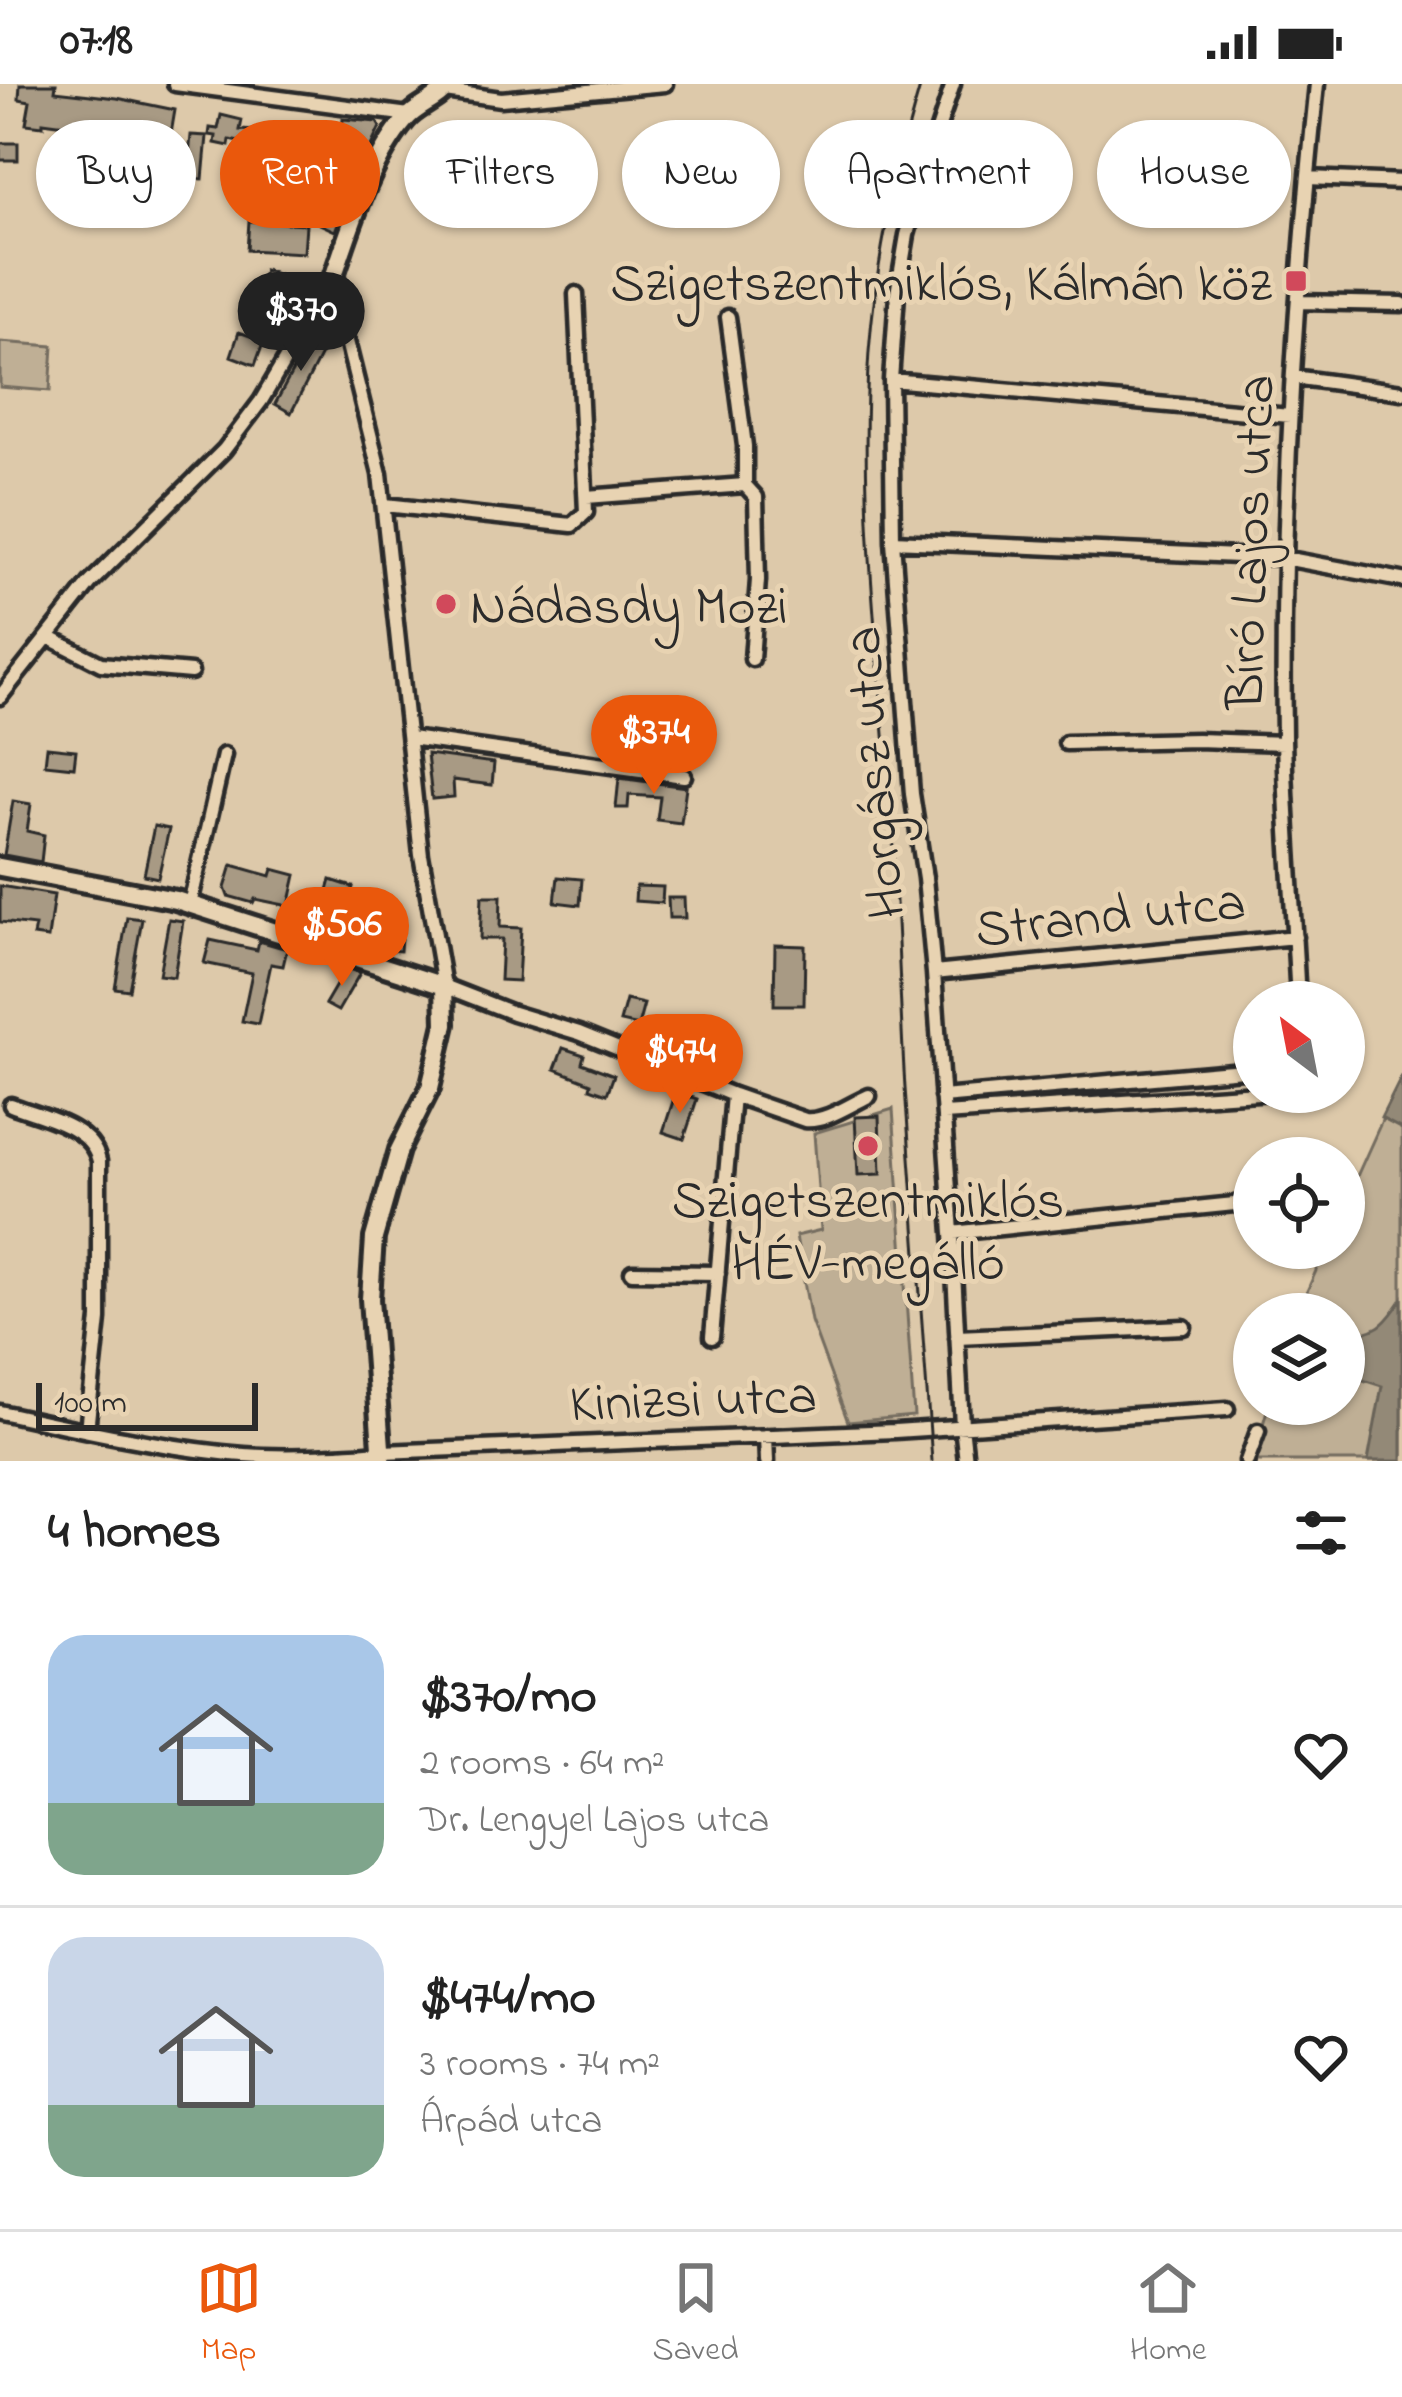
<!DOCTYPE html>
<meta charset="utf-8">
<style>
body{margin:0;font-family:"Indie Flower",sans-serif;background:#f2f2f2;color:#222;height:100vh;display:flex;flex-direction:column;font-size:45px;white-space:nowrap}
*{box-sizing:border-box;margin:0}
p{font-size:39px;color:#767676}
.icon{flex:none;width:66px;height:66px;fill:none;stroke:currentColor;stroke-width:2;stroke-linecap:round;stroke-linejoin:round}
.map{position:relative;height:1377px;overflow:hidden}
.sheet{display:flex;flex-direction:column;background:#fff;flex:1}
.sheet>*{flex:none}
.top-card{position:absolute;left:36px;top:36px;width:1332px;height:108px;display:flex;gap:24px}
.needle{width:78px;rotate:328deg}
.controls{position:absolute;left:1233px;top:897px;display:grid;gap:24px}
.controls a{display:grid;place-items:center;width:132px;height:132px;border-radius:50%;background:#fff;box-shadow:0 3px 9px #0004;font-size:60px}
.scale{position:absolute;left:36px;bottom:30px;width:222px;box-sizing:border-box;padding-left:12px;border:6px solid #2b2b2b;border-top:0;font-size:33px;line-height:42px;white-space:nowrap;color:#2b2b2b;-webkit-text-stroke:9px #e8d3b2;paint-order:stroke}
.price{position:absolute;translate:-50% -102px;padding:0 27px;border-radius:42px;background:#ea580c;color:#fff;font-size:39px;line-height:78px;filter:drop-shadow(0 3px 6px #0008)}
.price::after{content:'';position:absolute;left:50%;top:72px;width:36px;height:27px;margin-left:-18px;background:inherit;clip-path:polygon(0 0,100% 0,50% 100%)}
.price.selected{background:#222;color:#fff}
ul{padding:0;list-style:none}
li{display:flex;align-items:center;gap:36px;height:300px;padding:0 48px}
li+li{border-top:3px solid #e0e0e0}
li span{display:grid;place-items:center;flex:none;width:336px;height:240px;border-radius:36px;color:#555}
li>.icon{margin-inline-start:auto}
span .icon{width:144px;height:144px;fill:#fffc;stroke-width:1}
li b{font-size:51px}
h2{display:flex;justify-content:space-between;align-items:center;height:144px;padding:0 48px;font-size:51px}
.chip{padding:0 42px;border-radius:54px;background:#fff;box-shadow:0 3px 9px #0004;font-size:42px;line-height:108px}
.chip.selected{background:#ea580c;color:#fff}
.status{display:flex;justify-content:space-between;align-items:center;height:84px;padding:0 60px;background:#fff;direction:ltr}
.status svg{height:33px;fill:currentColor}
.tab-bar{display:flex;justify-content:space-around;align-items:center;height:168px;border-top:3px solid #e0e0e0;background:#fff;font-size:33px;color:#767676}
.tab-bar a{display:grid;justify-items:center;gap:6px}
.tab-bar .selected{color:#ea580c}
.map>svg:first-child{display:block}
.green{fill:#bfaf95;stroke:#756d60;stroke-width:3}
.water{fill:#938977;stroke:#696359;stroke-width:3}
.building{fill:#a89a84;stroke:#2b2b2b;stroke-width:3}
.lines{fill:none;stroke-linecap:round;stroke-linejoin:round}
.street-casing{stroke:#2b2b2b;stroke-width:21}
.secondary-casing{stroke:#2b2b2b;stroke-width:26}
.street{stroke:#e8d3b2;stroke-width:12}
.secondary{stroke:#e8d3b2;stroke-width:16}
.tram{stroke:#2b2b2b;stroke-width:3}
.poi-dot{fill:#d1495b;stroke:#e8d3b2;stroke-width:4.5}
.labels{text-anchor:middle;stroke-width:10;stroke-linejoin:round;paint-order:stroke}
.poi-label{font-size:54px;fill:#2b2b2b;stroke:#e8d3b2;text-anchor:end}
.street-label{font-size:54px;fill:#2b2b2b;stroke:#e8d3b2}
</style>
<div class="status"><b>07:18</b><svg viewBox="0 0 49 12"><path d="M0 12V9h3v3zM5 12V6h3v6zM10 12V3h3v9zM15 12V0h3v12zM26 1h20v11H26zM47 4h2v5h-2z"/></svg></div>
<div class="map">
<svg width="1402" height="1377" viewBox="0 0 1402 1377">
<rect width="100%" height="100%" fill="#ddc9aa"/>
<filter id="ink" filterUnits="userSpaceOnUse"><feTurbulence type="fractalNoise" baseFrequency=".00833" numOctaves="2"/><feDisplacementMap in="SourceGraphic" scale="24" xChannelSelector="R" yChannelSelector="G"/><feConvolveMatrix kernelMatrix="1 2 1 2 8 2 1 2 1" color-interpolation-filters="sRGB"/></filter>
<g filter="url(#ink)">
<path class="green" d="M0,258L53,262L50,307L0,303Z
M1402,992V1377H1252L1269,1320H1344V1230H1297L1326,1164H1344V1121Z
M893,1025L914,1332L848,1338L811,1237L796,1152L821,1146L814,1049Z"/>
<path class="water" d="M1402,992V1045L1381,1034Z
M1402,1215V1377H1368L1382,1302L1344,1290V1251C1377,1250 1385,1241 1402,1215Z"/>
<path class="building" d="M20,0H56L55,7L117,14L175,26L171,50L160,48L156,100L141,99L143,72L107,65L110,47L43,38V42L26,40L30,17L19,15Z
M221,31L242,36L240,46L274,48V54L335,58L336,47H342L343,35L377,38L380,43L354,98L350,96L347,116L335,147L296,129V99L330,103L342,75L273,69L272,80L252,78L253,61L230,56L229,62L215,59L216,52L209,51L210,44L218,45Z
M191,51L207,52L203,95L187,94Z
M0,59H18V76H0Z
M249,137L306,140L304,169L247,166Z
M264,186L305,199L295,230L280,225L284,209L260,202Z
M239,248L264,257L255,281L231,272Z
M311,253H320L328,257L291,329L275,320Z
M47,663L76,666L74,683L45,680Z
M427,670L494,679L492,701L453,696L454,713L432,715Z
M619,694L686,703L681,739L657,736L660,713L629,711L628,724H616Z
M13,717L31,720L27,747L44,751L41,778L4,771Z
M154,742L169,745L158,794L144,791Z
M232,781L271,792L273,785L296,791L289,822L255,815L253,819L228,812L225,804Z
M558,793L582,795L580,821L555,818Z
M331,796L353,803L345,831L375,839L402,841L400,867L370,865L316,848Z
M0,802L54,811L48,854L33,852L35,842L0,838Z
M636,802L663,803L662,819L635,817Z
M482,812H501L500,843L521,844L518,897L500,896L502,855H480Z
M668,814H684L685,834H669Z
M127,833L142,835L129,906L115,904Z
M169,835L183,837L174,893L159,891Z
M210,856L257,866L259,857L287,865L283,882L271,880L258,940L242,937L252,889L204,879Z
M775,861L805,862L804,921H774Z
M346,884L360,889L338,927L325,920Z
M626,916L644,920L638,942L620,938Z
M563,964L584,971L582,979L614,991L607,1010L590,1004L591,999L555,985Z
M676,1008L697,1015L684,1055L663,1048Z
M879,1032L881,1090L858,1091L855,1033Z"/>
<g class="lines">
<g class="street-casing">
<path id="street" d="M175,0L409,31
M953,0L928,76L907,151L897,210L891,296L893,457L912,710L925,794L934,889L952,1149L962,1342L966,1377
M445,7L501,15L665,0
M1308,94L1402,98
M332,197L380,390L421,771L444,902L513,929L579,949L733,1011L805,1036C826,1038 849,1021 869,1012
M1298,218L1402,220
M728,233L745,362V401L756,413L758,496L752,575
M1293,293L1402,308
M891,296L1290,332
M586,413L745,401
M385,421L572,441L586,428L576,210
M893,457L1284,474L1402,496
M48,553L101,580L191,588
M0,613L90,499L224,366L261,317L331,198
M410,654L684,692
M1066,659L1197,656L1284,659
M190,820L224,671
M934,889L1295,853
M1298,918C1294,830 1286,742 1284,654C1281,436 1294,217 1317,0
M942,1013L1254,985
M11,1021C41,1033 91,1041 99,1077V1235L87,1346
M944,1030L1273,1008
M952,1149L1254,1118
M632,1188L718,1189
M712,1253L733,1011
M957,1253L1184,1243
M0,1328C73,1344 147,1361 222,1369C274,1375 329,1372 382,1368L895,1347L1227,1325
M766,1352L767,1377
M1247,1377L1258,1347"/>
</g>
<g class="secondary-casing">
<path id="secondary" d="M332,197C350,145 369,78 406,35C418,21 439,16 449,0
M0,783L176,816L444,902L445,940L430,1004L399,1066L374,1154L370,1215L382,1377"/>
</g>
<use href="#street" class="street"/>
<use href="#secondary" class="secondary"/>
<path class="tram" d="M921,0C895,87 876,177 869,268C858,428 881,590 892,750C898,835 900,920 905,1004C913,1129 923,1253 932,1377"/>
</g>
</g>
<g class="poi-dot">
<rect x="1284" y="185" width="24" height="24" rx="6"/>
<circle cx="446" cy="520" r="12"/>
<circle cx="868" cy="1062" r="12"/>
</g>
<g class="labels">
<g class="poi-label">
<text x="1272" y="216">Szigetszentmiklós, Kálmán köz</text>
<text x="470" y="539" text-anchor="start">Nádasdy Mozi</text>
<text x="868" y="1133" text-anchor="middle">Szigetszentmiklós<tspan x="868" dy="62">HÉV-megálló</tspan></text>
</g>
<g class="street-label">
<text transform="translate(1248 458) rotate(-88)" y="19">Bíró Lajos utca</text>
<text transform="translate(872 689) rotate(-95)" y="19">Horgász utca</text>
<text transform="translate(1110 829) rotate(-6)" y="19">Strand utca</text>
<text transform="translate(693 1313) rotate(-2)" y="19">Kinizsi utca</text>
</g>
</g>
</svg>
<div class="controls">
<a><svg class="needle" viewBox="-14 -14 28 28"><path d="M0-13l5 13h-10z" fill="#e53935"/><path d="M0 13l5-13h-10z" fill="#767676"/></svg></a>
<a><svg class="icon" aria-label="locate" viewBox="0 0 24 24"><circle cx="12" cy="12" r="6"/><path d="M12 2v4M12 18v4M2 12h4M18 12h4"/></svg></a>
<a><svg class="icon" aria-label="layers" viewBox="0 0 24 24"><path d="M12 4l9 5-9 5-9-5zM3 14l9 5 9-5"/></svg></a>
</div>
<div class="scale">100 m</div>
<b class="price selected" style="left:301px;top:290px">$370</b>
<b class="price" style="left:654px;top:713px">$374</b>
<b class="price" style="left:342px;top:905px">$506</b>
<b class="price" style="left:680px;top:1032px">$474</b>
<div class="top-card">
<a class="chip">Buy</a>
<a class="chip selected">Rent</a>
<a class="chip">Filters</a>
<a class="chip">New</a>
<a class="chip">Apartment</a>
<a class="chip">House</a>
</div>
</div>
<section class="sheet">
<h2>4 homes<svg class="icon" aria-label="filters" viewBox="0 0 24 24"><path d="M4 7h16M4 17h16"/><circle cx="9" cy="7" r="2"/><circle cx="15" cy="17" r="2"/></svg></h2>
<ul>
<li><span style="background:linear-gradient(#a9c7e8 70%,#7fa58c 0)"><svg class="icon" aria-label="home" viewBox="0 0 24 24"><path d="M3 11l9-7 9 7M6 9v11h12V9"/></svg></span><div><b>$370/mo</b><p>2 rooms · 64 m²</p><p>Dr. Lengyel Lajos utca</p></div><svg class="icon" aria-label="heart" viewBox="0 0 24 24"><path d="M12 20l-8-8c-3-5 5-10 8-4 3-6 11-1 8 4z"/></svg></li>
<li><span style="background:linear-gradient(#c9d6e8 70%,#7fa58c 0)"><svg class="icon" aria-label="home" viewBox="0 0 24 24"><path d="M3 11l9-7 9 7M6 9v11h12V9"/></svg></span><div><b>$474/mo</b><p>3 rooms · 74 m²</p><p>Árpád utca</p></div><svg class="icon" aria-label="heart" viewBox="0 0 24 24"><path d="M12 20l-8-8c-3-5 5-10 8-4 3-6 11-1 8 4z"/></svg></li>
</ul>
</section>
<nav class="tab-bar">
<a class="selected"><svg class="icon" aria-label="map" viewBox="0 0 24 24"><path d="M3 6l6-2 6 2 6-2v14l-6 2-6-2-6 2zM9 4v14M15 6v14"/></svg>Map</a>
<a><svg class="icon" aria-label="saved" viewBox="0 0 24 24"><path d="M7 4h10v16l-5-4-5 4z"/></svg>Saved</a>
<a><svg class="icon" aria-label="home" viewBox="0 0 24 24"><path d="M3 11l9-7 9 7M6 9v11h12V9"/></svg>Home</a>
</nav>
